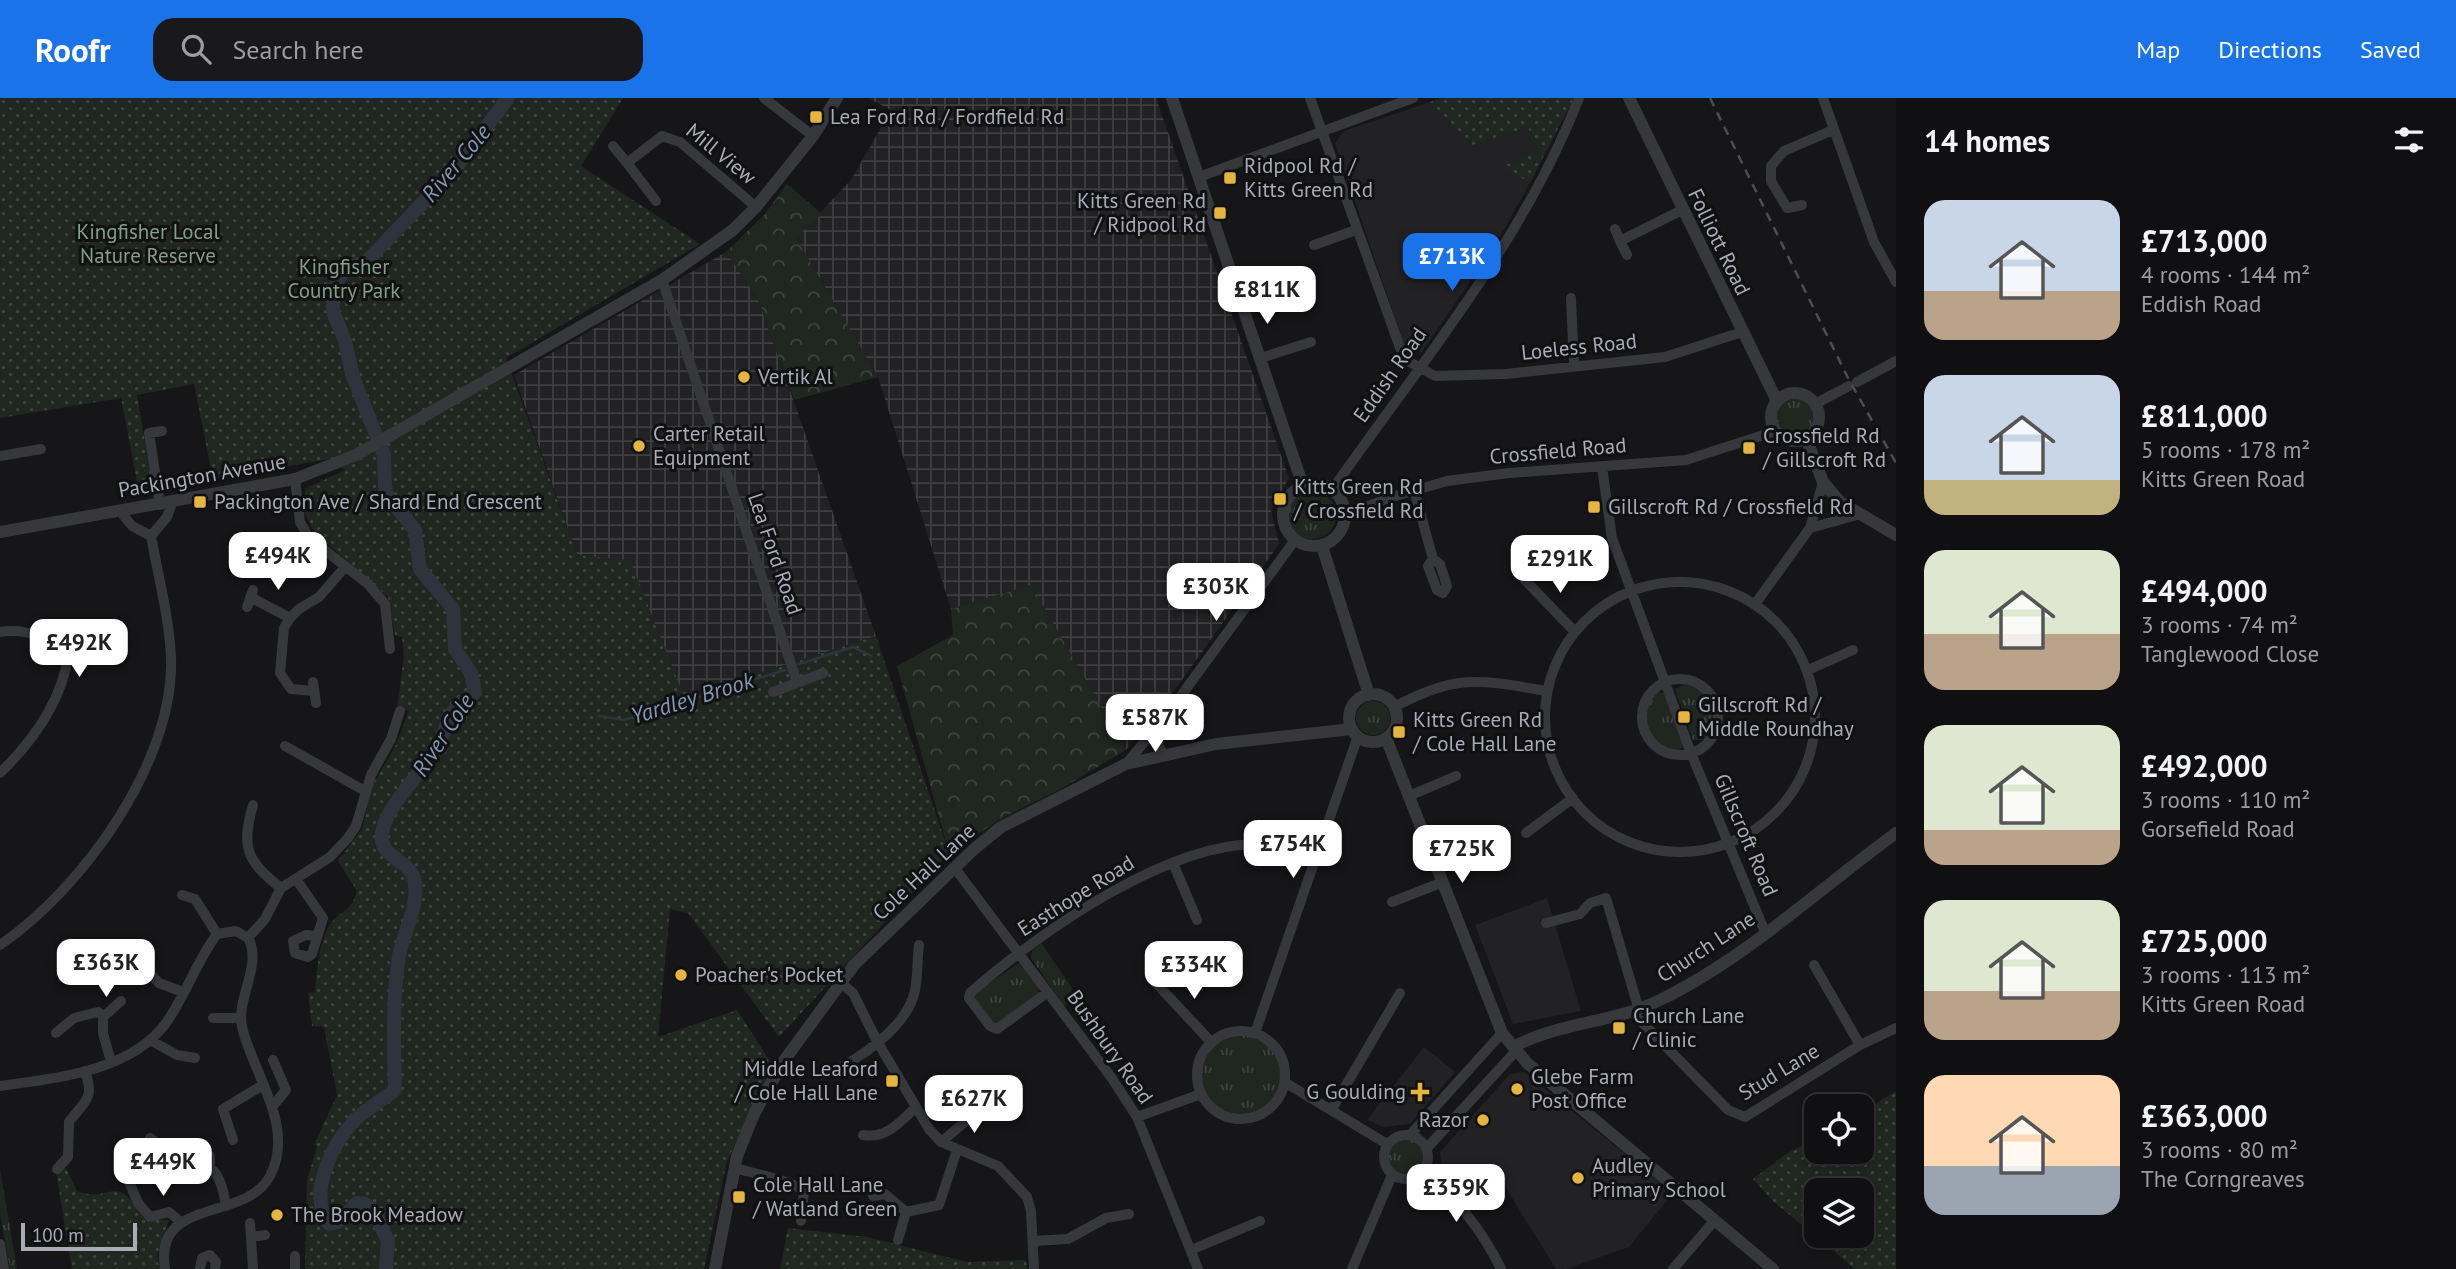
<!DOCTYPE html>
<meta charset="utf-8">
<style>
body{margin:0;font-family:"PT Sans",sans-serif;background:#19191b;color:#f1f3f6;height:100vh;display:flex;flex-direction:column;font-size:26px;white-space:nowrap}
*{box-sizing:border-box;margin:0}
p{font-size:23px;color:#9c9d9f}
.icon{flex:none;width:38px;height:38px;fill:none;stroke:currentColor;stroke-width:2;stroke-linecap:round;stroke-linejoin:round}
.map{position:relative;flex:1;overflow:hidden}
.side{display:flex;flex-direction:column;background:#101012;width:560px}
.side>*{flex:none}
.fabs{position:absolute;left:1804px;top:996px;display:grid;gap:14px}
.fabs a{display:grid;place-items:center;width:70px;height:70px;border-radius:14px;background:#101012;box-shadow:0 4px 10px #0003,0 0 0 2px #303032;font-size:35px}
.scale{position:absolute;left:21px;bottom:18px;width:116px;box-sizing:border-box;padding-left:7px;border:4px solid #a9acb7;border-top:0;font-size:19px;line-height:24px;white-space:nowrap;color:#a9acb7;-webkit-text-stroke:5px #111113;paint-order:stroke}
.price{position:absolute;translate:-50% -60px;padding:0 16px;border-radius:14px;background:#fff;color:#222;font-size:23px;line-height:46px;filter:drop-shadow(0 2px 4px #0008)}
.price::after{content:'';position:absolute;left:50%;top:42px;width:21px;height:16px;margin-left:-10px;background:inherit;clip-path:polygon(0 0,100% 0,50% 100%)}
.price.active{background:#1a73e8;color:#fff}
ul{padding:0;list-style:none}
li{display:flex;align-items:center;gap:21px;height:175px;padding:0 28px}
li span{display:grid;place-items:center;flex:none;width:196px;height:140px;border-radius:21px;color:#555}
li>.icon{margin-inline-start:auto}
span .icon{width:84px;height:84px;fill:#fffc;stroke-width:1}
li b{font-size:30px}
h2{display:flex;justify-content:space-between;align-items:center;height:84px;padding:0 28px;font-size:30px}
header{display:flex;align-items:center;gap:42px;box-sizing:border-box;height:98px;padding:0 35px;background:#1a73e8;color:#fff}
header strong{font-size:33px}
nav{display:flex;gap:38px;margin-inline-start:auto;font-size:24px}
.search{width:490px;height:63px;background:#19191b;display:flex;align-items:center;gap:18px;box-sizing:border-box;padding:0 24px;border-radius:21px;color:#9c9d9f;font-size:26px}
main{display:flex;flex:1;min-height:0}
.map>svg:first-child{display:block}
.built{fill:#222224}
.industrial{fill:url(#industrial-grid)}
.grass{fill:url(#grass-tufts)}
.forest{fill:url(#forest-crowns)}
.park{fill:url(#park-dots);fill-rule:evenodd}
.lines{fill:none;stroke-linecap:round;stroke-linejoin:round}
.stream{stroke:#2d343b;stroke-width:2.5}
.river{stroke:#2d343b;stroke-width:14}
.minor{stroke:#37383c;stroke-width:10}
.tertiary{stroke:#37383c;stroke-width:12}
.rail{stroke:#4c4e53;stroke-width:2.5;stroke-dasharray:9 7;stroke-linecap:butt}
.poi-dot{fill:#e5b541;stroke:#111113;stroke-width:2.5}
.labels{text-anchor:middle;stroke-width:6;stroke-linejoin:round;paint-order:stroke}
.poi-label{font-size:21px;fill:#a9acb7;stroke:#111113;text-anchor:start}
.street-label{font-size:21px;fill:#a9acb7;stroke:#111113}
.park-label{font-size:21px;fill:#81a085;stroke:#111113}
.water-label{font-size:23px;font-style:italic;fill:#8298af;stroke:#111113}
</style>
<header>
<strong>Roofr</strong>
<div class="search"><svg class="icon" aria-label="search" viewBox="0 0 24 24"><circle cx="10" cy="10" r="6"/><path d="M15 15l6 6"/></svg>Search here</div>
<nav><a>Map</a><a>Directions</a><a>Saved</a></nav>
</header>
<main>
<div class="map">
<svg width="1896" height="1171" viewBox="0 0 1896 1171">
<defs>
<pattern id="industrial-grid" width="8" height="8" patternUnits="userSpaceOnUse" patternTransform="scale(1.75)"><rect width="8" height="8" fill="#222224"/><path d="M0 4h8M4 0v8" fill="none" stroke="#3f3f42"/></pattern>
<pattern id="grass-tufts" width="24" height="20" patternUnits="userSpaceOnUse" patternTransform="scale(1.75)"><rect width="24" height="20" fill="#202721"/><path d="M3 7l-1-3M5 7V3M7 7l1-3M15 17l-1-3M17 17v-4M19 17l1-3" fill="none" stroke="#3e443f"/></pattern>
<pattern id="forest-crowns" width="20" height="18" patternUnits="userSpaceOnUse" patternTransform="scale(1.75)"><rect width="20" height="18" fill="#202721"/><path d="M2 6a3 3 0 1 1 6 0M12 15a3 3 0 1 1 6 0" fill="none" stroke="#3e443f"/></pattern>
<pattern id="park-dots" width="8" height="8" patternUnits="userSpaceOnUse" patternTransform="scale(1.75)"><rect width="8" height="8" fill="#202721"/><path d="M2 2h.1M6 6h.1" fill="none" stroke="#3e443f" stroke-width="1.8" stroke-linecap="round"/></pattern>
</defs>
<rect width="100%" height="100%" fill="#161618"/>
<path class="built" d="M1430,4L1473,47L1528,29L1539,54L1504,68L1530,85L1497,144L1422,254L1406,252L1335,45L1344,33Z
M1547,800L1581,913L1513,926L1475,827Z
M1424,949L1455,974L1410,1026L1383,1029L1367,1022Z
M1524,974L1673,1095L1629,1149L1566,1171H1556L1491,1066L1460,1096L1443,1079L1440,1054L1510,976Z"/>
<path class="industrial" d="M868,0H1156L1289,380L1271,412L1279,446L1179,586L1126,652L1031,487L951,511L878,279L796,140L851,82L891,12Z
M726,154L758,201L876,538L684,599L630,463L577,457L514,277Z"/>
<path class="grass" d="M1775 319a19 19 0 1 1 38 0a19 19 0 1 1-38 0Z
M1288 417a24 24 0 1 1 48 0a24 24 0 1 1-48 0Z
M1686,586L1699,589L1715,611L1713,630L1706,642H1693L1675,591Z
M1660,594L1665,596L1685,646L1678,654L1668,653L1645,631V605L1654,595Z
M1356 620a17 17 0 1 1 34 0a17 17 0 1 1-34 0Z
M1041,845L1072,890L1068,905L1064,908L1031,860L1032,853Z
M1019,865L1039,889L1038,895L998,926L993,925L974,899L975,895Z
M1201 977a40 40 0 1 1 80 0a40 40 0 1 1-80 0Z
M1387 1059a18 18 0 1 1 36 0a18 18 0 1 1-36 0Z
M0,1072L17,1171H10L0,1115Z"/>
<path class="forest" d="M787,86L822,116L796,140L878,279L794,302L758,201L726,154L764,117Z
M1031,487L1126,652L1059,692L1004,719L949,755L897,568L953,537L951,511Z"/>
<path class="park" d="M0,0H623L581,68L700,146L506,260L577,457L630,462L684,599L876,538L949,755L779,939L688,815L670,811L658,939L737,912L773,968L727,1063L704,1171H305L307,1083L317,1048L314,1047L337,997L324,929L312,928L308,895L315,894C317,873 318,850 328,830C337,813 352,815 357,793L338,763L362,731L373,686L395,649L409,613L397,610L404,557L402,539L395,537L388,499L313,433L305,415V391L345,372L330,361L213,381L194,286L137,297L153,392L139,394L121,300L0,320Z
M1441,0H1574L1530,85L1503,68L1539,54L1528,29L1473,47L1430,4Z
M1896,993V1171H1855L1774,1104L1753,1081L1786,1056L1816,1040V1054H1862V1014ZM1862,1092V1138H1816V1092Z
M66,1070L77,1093C100,1102 107,1090 120,1094C132,1098 136,1116 147,1122H169L157,1157L159,1171H72L56,1074Z
M788,1130L867,1139L967,1164L1026,1162L1027,1171H780Z"/>
<g class="lines">
<path class="stream" d="M799,566L853,549L872,558
M599,618L624,622L785,572"/>
<path class="river" d="M386,1171L388,1143L374,1113L365,1106L357,1105L338,1124L329,1126C307,1096 332,1046 355,1022C367,1011 382,1002 395,992C394,948 392,902 399,858C404,833 418,811 415,785C412,759 374,762 383,730C391,702 425,672 439,646C444,636 446,625 451,616C457,608 468,601 475,594L471,575L455,551L453,511L420,471L415,432L387,397L385,389L384,357L353,279L345,243L333,214V192L345,170L366,164L455,71L508,0"/>
<path class="minor" d="M764,0L813,38
M1310,0L1402,255L1408,263L1435,278L1506,276L1665,259L1742,234
M1823,0L1874,144L1896,184
M613,48L627,65
M1199,79L1413,0
M656,103L627,65L662,38L680,44L756,109
M1802,107L1787,110L1771,83V68L1784,53L1833,32
M1615,131L1620,143L1682,112
M1620,143L1627,157
M1314,147L1356,132
M662,182L797,584
M1571,200L1574,267
M1261,260L1311,244
M1857,284L1896,263
M1815,306L1849,288
M0,358L41,351
M1602,369L1612,440L1691,655L1765,834
M295,381L300,424L309,440L368,486L385,506L390,551
M1332,392C1420,266 1523,144 1579,0
M1414,392L1433,461L1440,466L1447,488L1443,495L1437,492L1428,468L1433,461
M160,407L149,335L162,333
M120,413L132,428L151,438
M1345,417L1392,399L1447,383L1509,375L1686,362L1776,333
M1810,430L1857,417
M1525,482L1575,534
M1545 619a135 135 0 1 1 270 0a135 135 0 1 1-270 0Z
M252,500L290,520
M1755,506L1810,430L1823,384
M247,509L253,492
M0,534C22,530 57,539 68,559C61,604 32,644 0,675
M1808,572L1853,552
M1642 619a38 38 0 1 1 76 0a38 38 0 1 1-76 0Z
M313,584L316,605
M314,593L291,591L280,575L284,530L290,520L299,511L319,499L345,469
M773,594L823,575
M1394,609C1458,576 1477,581 1546,593
M1160,626L1158,647L1164,657
M285,648L365,693
M1126,666L1167,617L1295,442
M1409,698L1456,678
M253,707C241,749 246,763 281,790
M1526,735L1573,700
M1173,765L1197,822
M954,769L1111,979L1137,1019L1198,1171
M296,781L323,820L312,856L308,859L295,855L293,843L306,837L317,838
M182,797L195,801L217,836
M1392,804L1443,784
M1546,825L1580,816L1590,805L1606,800L1639,912
M248,840L265,821L281,790L330,759L348,740L356,728L371,677L391,641L400,613
M0,847C83,790 175,663 171,559C169,519 158,477 151,438L167,419L172,405
M1814,867L1860,947
M143,869L159,885L183,894
M840,884L853,895L877,943L929,1031L941,1044L998,1068L1027,1099L1031,1113L1034,1171
M1155,884L1211,944
M1048,894L997,931L990,928L969,900L970,895C1037,836 1177,736 1270,747C1285,748 1302,757 1316,762
M1632,914L1728,1012L1745,1019L1860,947L1896,930
M103,919L121,903
M213,920H241
M1197 977a44 44 0 1 1 88 0a44 44 0 1 1-88 0Z
M56,935L74,920L98,914L103,919V935L111,964
M1255,935L1358,638
M150,942L177,957L195,960
M825,976C858,963 908,929 915,892C918,878 917,862 919,847
M1286,985L1387,1046
M0,988C55,980 130,974 166,925C186,897 196,864 217,836L236,833L248,840C263,866 236,900 242,929C253,976 296,1029 270,1078C245,1125 153,1098 165,1171
M272,1009L286,992L273,962
M1332,1011L1400,895
M1137,1019L1201,996
M1384 1059a22 22 0 1 1 44 0a22 22 0 1 1-44 0Z
M863,1037C886,1041 899,1025 915,1010
M1410,1037L1502,935
M150,1040L166,1052L189,1053C194,1066 201,1065 210,1070C221,1077 224,1097 226,1108
M233,1042L223,1011L263,987
M941,1044L965,1024L977,1004
M1427,1050L1516,953
M189,1053H206L210,1058V1070
M736,1070C757,1077 787,1081 804,1093L801,1123
M57,1071L68,1059L69,1024C85,1002 95,1002 85,973
M1425,1071C1456,1102 1482,1131 1501,1171
M130,1086L138,1105L150,1119L169,1114L181,1124
M873,1098L885,1096L906,1114
M250,1125L253,1171
M252,1139L265,1137
M898,1142L906,1114L939,1107L957,1052
M1033,1143L1068,1141L1106,1120L1129,1116
M0,1146L4,1171
M1191,1152L1260,1123
M295,1158V1171
M200,1171L202,1160L210,1157L216,1164L215,1171
M1352,1171L1392,1077
M1673,1171L1715,1122"/>
<path class="tertiary" d="M1172,0L1303,388
M1629,0L1777,303
M1771 319a24 24 0 1 1 48 0a24 24 0 1 1-48 0Z
M1806,340L1823,384L1840,404L1896,437
M1283 417a31 31 0 1 1 62 0a31 31 0 1 1-62 0Z
M0,434L295,381L356,357L662,182L733,132L756,109L813,38L837,0
M1322,448L1369,597
M1349 620a24 24 0 1 1 48 0a24 24 0 1 1-48 0Z
M1386,640L1502,935L1527,965L1773,1171
M1513,949C1559,924 1614,925 1660,902C1745,861 1820,790 1896,735
M715,1171L737,1058L754,1016L783,964L854,867L973,752L1001,729L1126,666L1216,646L1352,631"/>
<path class="rail" d="M1710,0L1848,280L1896,365"/>
</g>
<g class="poi-dot">
<rect x="809" y="12" width="14" height="14" rx="3.5"/>
<rect x="1223" y="73" width="14" height="14" rx="3.5"/>
<rect x="1213" y="108" width="14" height="14" rx="3.5"/>
<circle cx="744" cy="279" r="7"/>
<circle cx="639" cy="348" r="7"/>
<rect x="1742" y="343" width="14" height="14" rx="3.5"/>
<rect x="1273" y="394" width="14" height="14" rx="3.5"/>
<rect x="193" y="397" width="14" height="14" rx="3.5"/>
<rect x="1587" y="402" width="14" height="14" rx="3.5"/>
<rect x="1677" y="612" width="14" height="14" rx="3.5"/>
<rect x="1392" y="627" width="14" height="14" rx="3.5"/>
<circle cx="681" cy="877" r="7"/>
<rect x="1612" y="923" width="14" height="14" rx="3.5"/>
<rect x="885" y="976" width="14" height="14" rx="3.5"/>
<circle cx="1517" cy="991" r="7"/>
<path d="M1416.5 983.5h7v7h7v7h-7v7h-7v-7h-7v-7h7z"/>
<circle cx="1483" cy="1022" r="7"/>
<circle cx="1578" cy="1080" r="7"/>
<rect x="732" y="1092" width="14" height="14" rx="3.5"/>
<circle cx="277" cy="1117" r="7"/>
</g>
<g class="labels">
<g class="poi-label">
<text x="830" y="26">Lea Ford Rd / Fordfield Rd</text>
<text x="1244" y="75">Ridpool Rd /<tspan x="1244" dy="24">Kitts Green Rd</tspan></text>
<text x="1206" y="110" text-anchor="end">Kitts Green Rd<tspan x="1206" dy="24">/ Ridpool Rd</tspan></text>
<text x="758" y="286">Vertik Al</text>
<text x="653" y="343">Carter Retail<tspan x="653" dy="24">Equipment</tspan></text>
<text x="1763" y="345">Crossfield Rd<tspan x="1763" dy="24">/ Gillscroft Rd</tspan></text>
<text x="1294" y="396">Kitts Green Rd<tspan x="1294" dy="24">/ Crossfield Rd</tspan></text>
<text x="214" y="411">Packington Ave / Shard End Crescent</text>
<text x="1608" y="416">Gillscroft Rd / Crossfield Rd</text>
<text x="1698" y="614">Gillscroft Rd /<tspan x="1698" dy="24">Middle Roundhay</tspan></text>
<text x="1413" y="629">Kitts Green Rd<tspan x="1413" dy="24">/ Cole Hall Lane</tspan></text>
<text x="695" y="884">Poacher's Pocket</text>
<text x="1633" y="925">Church Lane<tspan x="1633" dy="24">/ Clinic</tspan></text>
<text x="878" y="978" text-anchor="end">Middle Leaford<tspan x="878" dy="24">/ Cole Hall Lane</tspan></text>
<text x="1531" y="986">Glebe Farm<tspan x="1531" dy="24">Post Office</tspan></text>
<text x="1406" y="1001" text-anchor="end">G Goulding</text>
<text x="1469" y="1029" text-anchor="end">Razor</text>
<text x="1592" y="1075">Audley<tspan x="1592" dy="24">Primary School</tspan></text>
<text x="753" y="1094">Cole Hall Lane<tspan x="753" dy="24">/ Watland Green</tspan></text>
<text x="291" y="1124">The Brook Meadow</text>
</g>
<g class="street-label">
<text transform="translate(721 56) rotate(39)" y="7">Mill View</text>
<text transform="translate(1719 144) rotate(64)" y="7">Folliott Road</text>
<text transform="translate(1579 249) rotate(-6)" y="7">Loeless Road</text>
<text transform="translate(1390 277) rotate(-55)" y="7">Eddish Road</text>
<text transform="translate(1558 353) rotate(-5)" y="7">Crossfield Road</text>
<text transform="translate(202 378) rotate(-10)" y="7">Packington Avenue</text>
<text transform="translate(775 456) rotate(71)" y="7">Lea Ford Road</text>
<text transform="translate(1746 737) rotate(67)" y="7">Gillscroft Road</text>
<text transform="translate(924 774) rotate(-43)" y="7">Cole Hall Lane</text>
<text transform="translate(1076 798) rotate(-32)" y="7">Easthope Road</text>
<text transform="translate(1706 849) rotate(-33)" y="7">Church Lane</text>
<text transform="translate(1110 949) rotate(55)" y="7">Bushbury Road</text>
<text transform="translate(1779 974) rotate(-31)" y="7">Stud Lane</text>
</g>
<g class="park-label">
<text x="148" y="141">Kingfisher Local<tspan x="148" dy="24">Nature Reserve</tspan></text>
<text x="344" y="176">Kingfisher<tspan x="344" dy="24">Country Park</tspan></text>
</g>
<g class="water-label">
<text transform="translate(456 65) rotate(-50)" y="8">River Cole</text>
<text transform="translate(692 600) rotate(-17)" y="8">Yardley Brook</text>
<text transform="translate(443 637) rotate(-57)" y="8">River Cole</text>
</g>
</g>
</svg>
<div class="fabs">
<a><svg class="icon" aria-label="locate" viewBox="0 0 24 24"><circle cx="12" cy="12" r="6"/><path d="M12 2v4M12 18v4M2 12h4M18 12h4"/></svg></a>
<a><svg class="icon" aria-label="layers" viewBox="0 0 24 24"><path d="M12 4l9 5-9 5-9-5zM3 14l9 5 9-5"/></svg></a>
</div>
<div class="scale">100 m</div>
<b class="price active" style="left:1452px;top:195px">£713K</b>
<b class="price" style="left:1267px;top:228px">£811K</b>
<b class="price" style="left:278px;top:494px">£494K</b>
<b class="price" style="left:1560px;top:497px">£291K</b>
<b class="price" style="left:1216px;top:525px">£303K</b>
<b class="price" style="left:79px;top:581px">£492K</b>
<b class="price" style="left:1155px;top:656px">£587K</b>
<b class="price" style="left:1293px;top:782px">£754K</b>
<b class="price" style="left:1462px;top:787px">£725K</b>
<b class="price" style="left:106px;top:901px">£363K</b>
<b class="price" style="left:1194px;top:903px">£334K</b>
<b class="price" style="left:974px;top:1037px">£627K</b>
<b class="price" style="left:163px;top:1100px">£449K</b>
<b class="price" style="left:1456px;top:1126px">£359K</b>
</div>
<section class="side">
<h2>14 homes<svg class="icon" aria-label="filters" viewBox="0 0 24 24"><path d="M4 7h16M4 17h16"/><circle cx="9" cy="7" r="2"/><circle cx="15" cy="17" r="2"/></svg></h2>
<ul>
<li><span style="background:linear-gradient(#c9d6e8 65%,#b9a48a 0)"><svg class="icon" aria-label="home" viewBox="0 0 24 24"><path d="M3 11l9-7 9 7M6 9v11h12V9"/></svg></span><div><b>£713,000</b><p>4 rooms · 144 m²</p><p>Eddish Road</p></div></li>
<li><span style="background:linear-gradient(#c9d6e8 75%,#c2b280 0)"><svg class="icon" aria-label="home" viewBox="0 0 24 24"><path d="M3 11l9-7 9 7M6 9v11h12V9"/></svg></span><div><b>£811,000</b><p>5 rooms · 178 m²</p><p>Kitts Green Road</p></div></li>
<li><span style="background:linear-gradient(#dfe7d0 60%,#b9a48a 0)"><svg class="icon" aria-label="home" viewBox="0 0 24 24"><path d="M3 11l9-7 9 7M6 9v11h12V9"/></svg></span><div><b>£494,000</b><p>3 rooms · 74 m²</p><p>Tanglewood Close</p></div></li>
<li><span style="background:linear-gradient(#dfe7d0 75%,#b9a48a 0)"><svg class="icon" aria-label="home" viewBox="0 0 24 24"><path d="M3 11l9-7 9 7M6 9v11h12V9"/></svg></span><div><b>£492,000</b><p>3 rooms · 110 m²</p><p>Gorsefield Road</p></div></li>
<li><span style="background:linear-gradient(#dfe7d0 65%,#b9a48a 0)"><svg class="icon" aria-label="home" viewBox="0 0 24 24"><path d="M3 11l9-7 9 7M6 9v11h12V9"/></svg></span><div><b>£725,000</b><p>3 rooms · 113 m²</p><p>Kitts Green Road</p></div></li>
<li><span style="background:linear-gradient(#ffd9b3 65%,#9aa5b1 0)"><svg class="icon" aria-label="home" viewBox="0 0 24 24"><path d="M3 11l9-7 9 7M6 9v11h12V9"/></svg></span><div><b>£363,000</b><p>3 rooms · 80 m²</p><p>The Corngreaves</p></div></li>
</ul>
</section>
</main>
